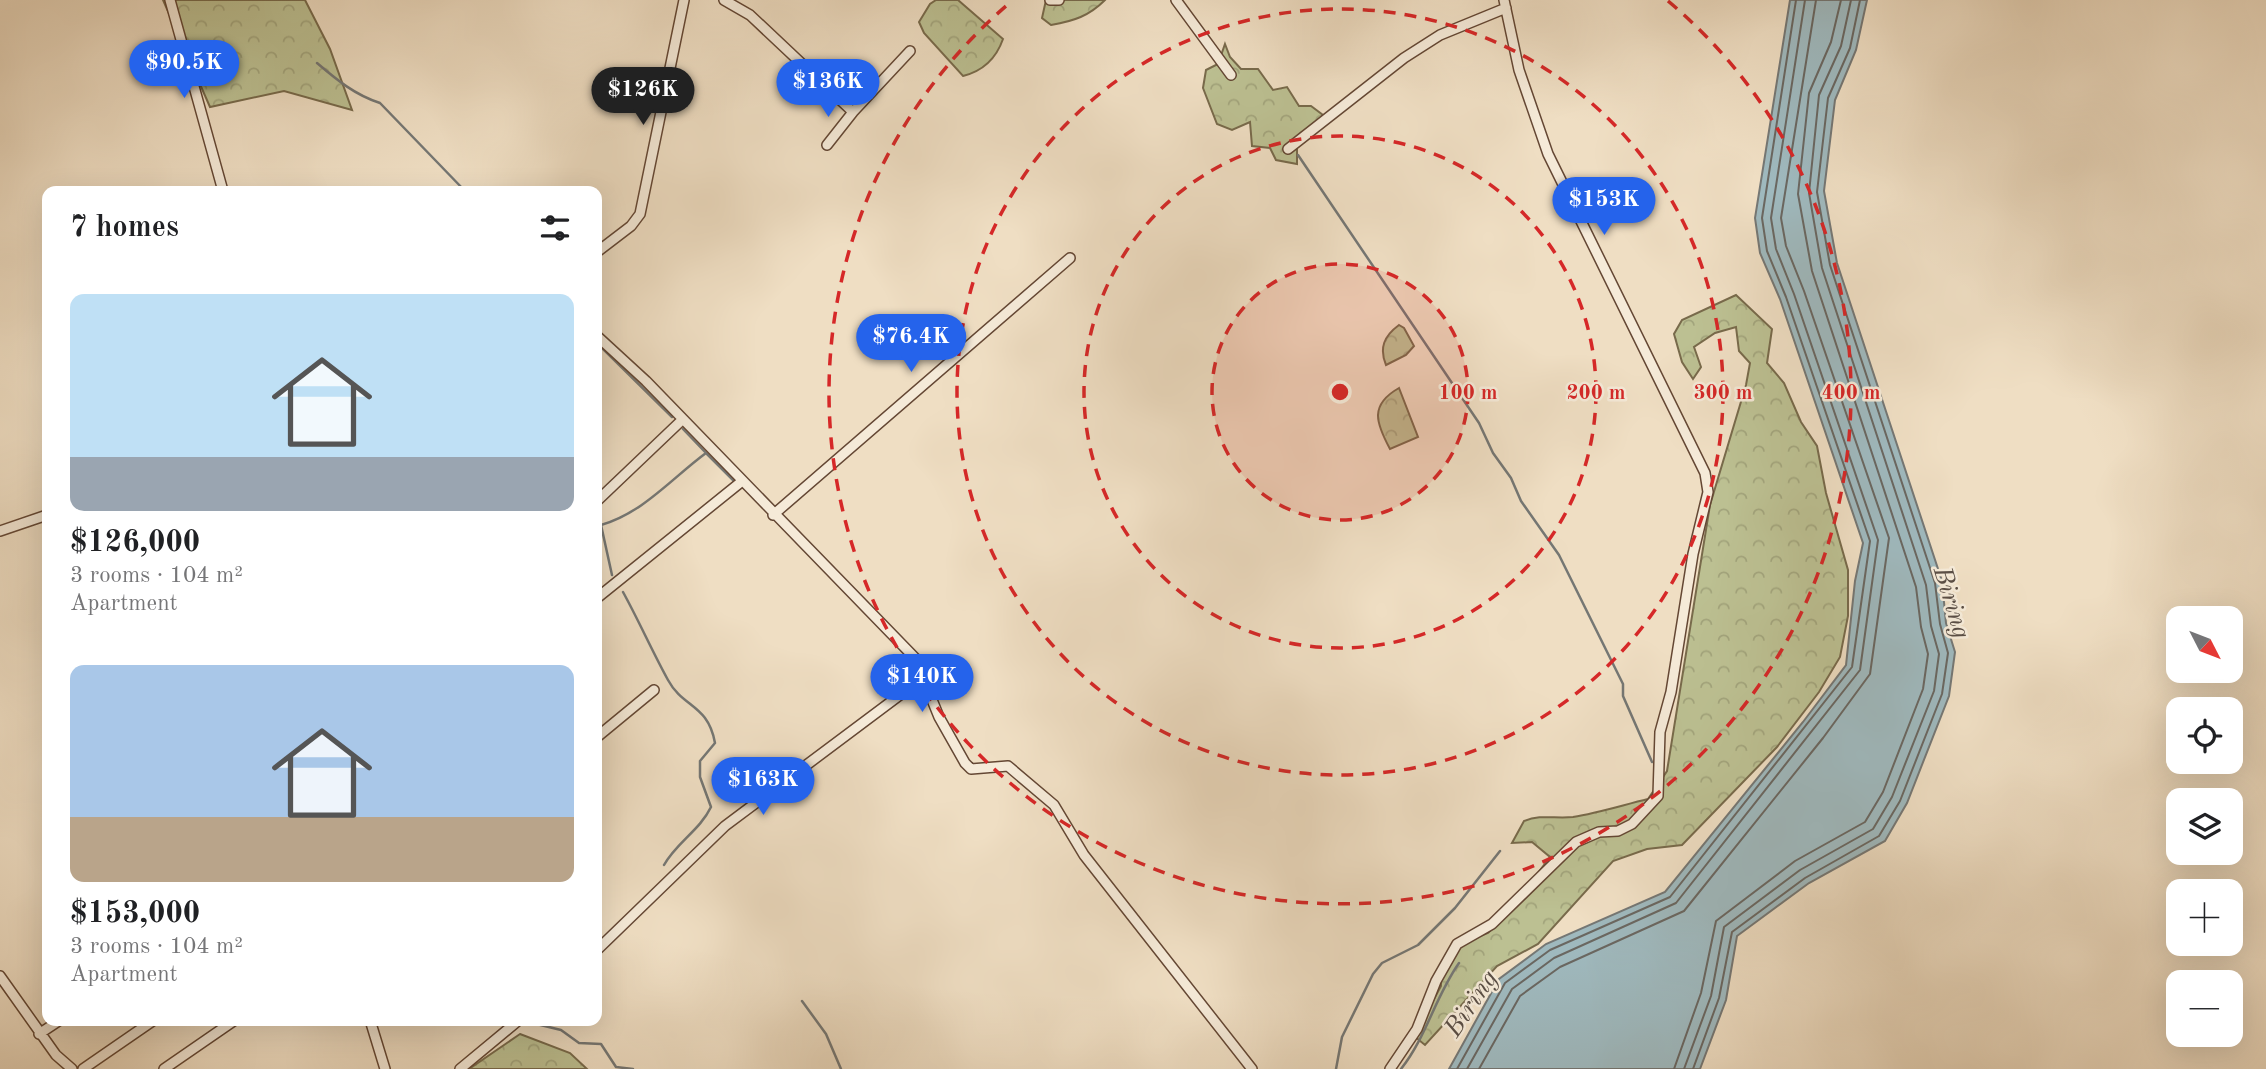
<!DOCTYPE html>
<meta charset="utf-8">
<style>
body{margin:0;font-family:"Old Standard TT",serif;background:#f6f6f6;color:#202124;height:100vh;display:flex;flex-direction:column;font-size:26px;white-space:nowrap}
*{box-sizing:border-box;margin:0}
p{font-size:23px;color:#757577}
.icon{flex:none;width:38px;height:38px;fill:none;stroke:currentColor;stroke-width:2;stroke-linecap:round;stroke-linejoin:round}
.map{position:relative;flex:1;overflow:hidden}
.details{position:absolute;left:42px;top:186px;width:560px;height:840px;display:flex;flex-direction:column;background:#fff;border-radius:14px;box-shadow:0 7px 28px #0002}
.details>*{flex:none}
.needle{width:46px;rotate:132deg}
.tools{position:absolute;left:2166px;top:606px;display:grid;gap:14px}
.tools a{display:grid;place-items:center;width:77px;height:77px;border-radius:14px;background:#fff;box-shadow:0 7px 28px #0002;font-size:35px}
.price{position:absolute;translate:-50% -60px;padding:0 16px;border-radius:24px;background:#2563eb;color:#fff;font-size:23px;line-height:46px;filter:drop-shadow(0 2px 4px #0008)}
.price::after{content:'';position:absolute;left:50%;top:42px;width:21px;height:16px;margin-left:-10px;background:inherit;clip-path:polygon(0 0,100% 0,50% 100%)}
.price.active{background:#222;color:#fff}
ul{padding:0;list-style:none}
li{display:grid;align-content:center;gap:14px;height:371px;padding:0 28px}
li span{display:grid;place-items:center;height:217px;border-radius:14px;color:#555}
li>.icon{margin-inline-start:auto}
span .icon{width:126px;height:126px;fill:#fffc;stroke-width:1}
li b{font-size:30px}
h2{display:flex;justify-content:space-between;align-items:center;height:84px;padding:0 28px;font-size:30px}
.map>svg:first-child{display:block}
.forest{fill:url(#forest-crowns);stroke:#786a4b;stroke-width:2}
.water{fill:#9fb9be;stroke:#757774;stroke-width:2}
.lines{fill:none;stroke-linecap:round;stroke-linejoin:round}
.shore{stroke:#6a6761;stroke-width:2}
.stream{stroke:#757774;stroke-width:2.5}
.minor-casing{stroke:#644734;stroke-width:12}
.minor{stroke:#f5ead8;stroke-width:9}
.ring{fill:none;stroke:#d62828;stroke-width:3.5;stroke-dasharray:12 9}
.labels{text-anchor:middle;stroke-width:5;stroke-linejoin:round;paint-order:stroke}
.water-label{font-size:26px;font-style:italic;fill:#5a4e45;stroke:#f5ead8}
.centre{fill:#d62828;stroke:#f5ead8;stroke-width:3.5}
.ring-label{font-size:21px;text-anchor:middle;font-weight:bold;fill:#d62828;stroke:#f5ead8;stroke-width:5;stroke-linejoin:round;paint-order:stroke}
</style>
<div class="map">
<svg width="2266" height="1069" viewBox="0 0 2266 1069">
<defs>
<pattern id="forest-crowns" width="20" height="18" patternUnits="userSpaceOnUse" patternTransform="scale(1.75)"><rect width="20" height="18" fill="#bcc092"/><path d="M2 6a3 3 0 1 1 6 0M12 15a3 3 0 1 1 6 0" fill="none" stroke="#a2a47c"/></pattern>
</defs>
<rect width="100%" height="100%" fill="#efdec3"/>
<filter id="stains"><feTurbulence type="fractalNoise" baseFrequency=".00286" numOctaves="4"/><feColorMatrix values="0 0 0 0 .2 0 0 0 0 .09 0 0 0 0 .02 0 0 0 .5 -.17"/></filter>
<radialGradient id="worn" r=".72"><stop offset=".6" stop-color="#630" stop-opacity="0"/><stop offset="1" stop-color="#630" stop-opacity=".3"/></radialGradient>
<path class="forest" d="M163,0H305L330,49L352,110L284,91L210,107Z
M936,0H958L1003,39C996,59 983,71 963,76L924,33L919,22L930,4Z
M1046,0H1105C1089,16 1074,21 1051,25L1042,18Z
M1225,44L1230,57L1241,69H1258L1273,90L1287,87L1299,106H1311L1323,115L1311,136L1297,147V164L1276,160L1270,148L1252,146L1250,122L1232,130L1217,124L1203,88L1206,70L1218,64Z
M1736,295L1772,329L1767,363L1784,383L1801,422L1817,446L1826,493L1848,570V616L1840,657L1819,692L1777,747L1682,845L1647,849L1613,861L1538,944L1497,966L1425,1045L1414,1036L1441,986V964L1463,943L1488,933L1503,919L1550,857L1532,842L1512,843L1524,821C1541,814 1555,819 1573,817C1598,813 1623,805 1648,799L1667,771L1710,505L1746,385L1750,363L1739,351L1736,327L1715,333L1694,347L1701,367L1693,379L1682,362L1674,334L1682,320Z
M1399,325L1404,328L1414,346L1406,355L1386,365C1379,348 1384,336 1399,325Z
M1399,388L1418,437L1390,449C1376,423 1369,405 1399,388Z
M520,1034L570,1053L587,1069H469Z"/>
<path class="water" d="M1790,0H1867L1856,50L1835,100L1824,191L1837,263L1942,581L1946,623L1955,652L1949,696L1907,803L1885,841L1809,883L1737,936L1726,1000L1700,1069H1449L1499,979L1546,944L1665,892L1803,722L1846,665L1855,581L1863,543L1780,299L1760,253L1755,218Z"/>
<g class="lines">
<path class="shore" d="M1457,1069L1505,983L1550,950L1670,897L1852,667L1870,541L1786,297L1767,251L1762,218L1796,0
M1467,1069L1512,989L1554,958L1676,903L1860,670L1878,540L1794,294L1776,249L1771,218L1805,0
M1479,1069L1520,996L1560,967L1684,911L1823,738L1870,674L1889,538L1804,291L1786,246L1781,218L1816,0
M1674,1069L1701,993L1716,921L1795,861L1865,822L1883,792L1923,689L1928,654L1921,627L1916,587L1812,271L1798,194L1809,93L1831,42L1841,0
M1684,1069L1711,996L1724,927L1800,870L1873,829L1892,797L1934,691L1939,654L1931,626L1926,585L1822,268L1809,193L1819,95L1841,46L1851,0
M1693,1069L1719,998L1732,932L1805,878L1879,836L1900,801L1942,694L1948,653L1940,624L1935,583L1830,265L1817,192L1828,98L1850,48L1860,0"/>
<path class="stream" d="M317,63C337,80 355,95 380,103L465,191
M1298,155L1479,423L1493,453L1511,478L1521,501L1559,555L1623,684V696L1652,762
M597,343L672,417
M706,453L735,482
M612,575L601,525C643,513 672,478 706,453L683,429
M623,592C639,621 652,651 668,680C683,708 708,704 715,743L700,761V777L711,807C700,830 676,843 664,865
M802,1001L826,1034L841,1069
M520,1020L561,1030L579,1043L601,1044L616,1067L633,1069
M1336,1069L1342,1037L1373,974L1382,963L1418,945L1455,908L1500,851
M1401,1069C1427,1036 1435,997 1459,963"/>
<g class="minor-casing">
<path id="minor" d="M170,0L223,191
M724,0L750,15L853,112L910,51
M1050,0H1059
M1176,0L1231,75
M827,145L853,112
M1288,149L1404,58L1440,35L1506,8
M597,252L631,226L640,214L684,0
M597,336L646,381L915,658L939,717L965,763L971,769L1008,766L1054,805L1084,855L1252,1069
M597,501L682,420
M773,515L1070,258
M0,531L47,515
M597,598L741,482
M597,737L654,690
M597,950L725,826L924,677
M0,976L56,1055L72,1069
M370,1020L385,1069
M39,1034L60,1020
M83,1069L154,1020
M164,1069L235,1020
M460,1069L519,1020
M1390,1069L1417,1029L1436,981L1457,944L1492,924L1576,842L1599,832L1618,831L1632,824L1658,796L1660,732L1671,692L1693,554L1708,492L1705,473L1548,154L1519,70L1504,0"/>
</g>
<use href="#minor" class="minor"/>
</g>
<circle cx="1340" cy="392" r="128" fill="#d62828" fill-opacity=".12"/>
<g class="ring">
<circle cx="1340" cy="392" r="128"/>
<circle cx="1340" cy="392" r="256"/>
<circle cx="1340" cy="392" r="383"/>
<path d="M1668 1A511 511 0 1 1 1012 1"/>
</g>
<g class="labels">
<g class="water-label">
<text transform="translate(1953 602) rotate(73)" y="9">Biring</text>
<text transform="translate(1470 1003) rotate(-56)" y="9">Biring</text>
</g>
</g>
<circle cx="1340" cy="392" r="10" class="centre"/>
<g class="ring-label">
<text x="1468" y="399">100 m</text>
<text x="1596" y="399">200 m</text>
<text x="1723" y="399">300 m</text>
<text x="1851" y="399">400 m</text>
</g>
<rect width="100%" height="100%" filter="url(#stains)"/>
<rect width="100%" height="100%" fill="url(#worn)"/>
</svg>
<div class="tools">
<a><svg class="needle" viewBox="-14 -14 28 28"><path d="M0-13l5 13h-10z" fill="#e53935"/><path d="M0 13l5-13h-10z" fill="#757577"/></svg></a>
<a><svg class="icon" aria-label="locate" viewBox="0 0 24 24"><circle cx="12" cy="12" r="6"/><path d="M12 2v4M12 18v4M2 12h4M18 12h4"/></svg></a>
<a><svg class="icon" aria-label="layers" viewBox="0 0 24 24"><path d="M12 4l9 5-9 5-9-5zM3 14l9 5 9-5"/></svg></a>
<a>+</a>
<a>−</a>
</div>
<b class="price" style="left:184px;top:100px">$90.5K</b>
<b class="price" style="left:828px;top:119px">$136K</b>
<b class="price active" style="left:643px;top:127px">$126K</b>
<b class="price" style="left:1604px;top:237px">$153K</b>
<b class="price" style="left:911px;top:374px">$76.4K</b>
<b class="price" style="left:922px;top:714px">$140K</b>
<b class="price" style="left:763px;top:817px">$163K</b>
<section class="details">
<h2>7 homes<svg class="icon" aria-label="filters" viewBox="0 0 24 24"><path d="M4 7h16M4 17h16"/><circle cx="9" cy="7" r="2"/><circle cx="15" cy="17" r="2"/></svg></h2>
<ul>
<li><span style="background:linear-gradient(#bfe0f5 75%,#9aa5b1 0)"><svg class="icon" aria-label="home" viewBox="0 0 24 24"><path d="M3 11l9-7 9 7M6 9v11h12V9"/></svg></span><div><b>$126,000</b><p>3 rooms · 104 m²</p><p>Apartment</p></div></li>
<li><span style="background:linear-gradient(#a9c7e8 70%,#b9a48a 0)"><svg class="icon" aria-label="home" viewBox="0 0 24 24"><path d="M3 11l9-7 9 7M6 9v11h12V9"/></svg></span><div><b>$153,000</b><p>3 rooms · 104 m²</p><p>Apartment</p></div></li>
</ul>
</section>
</div>
